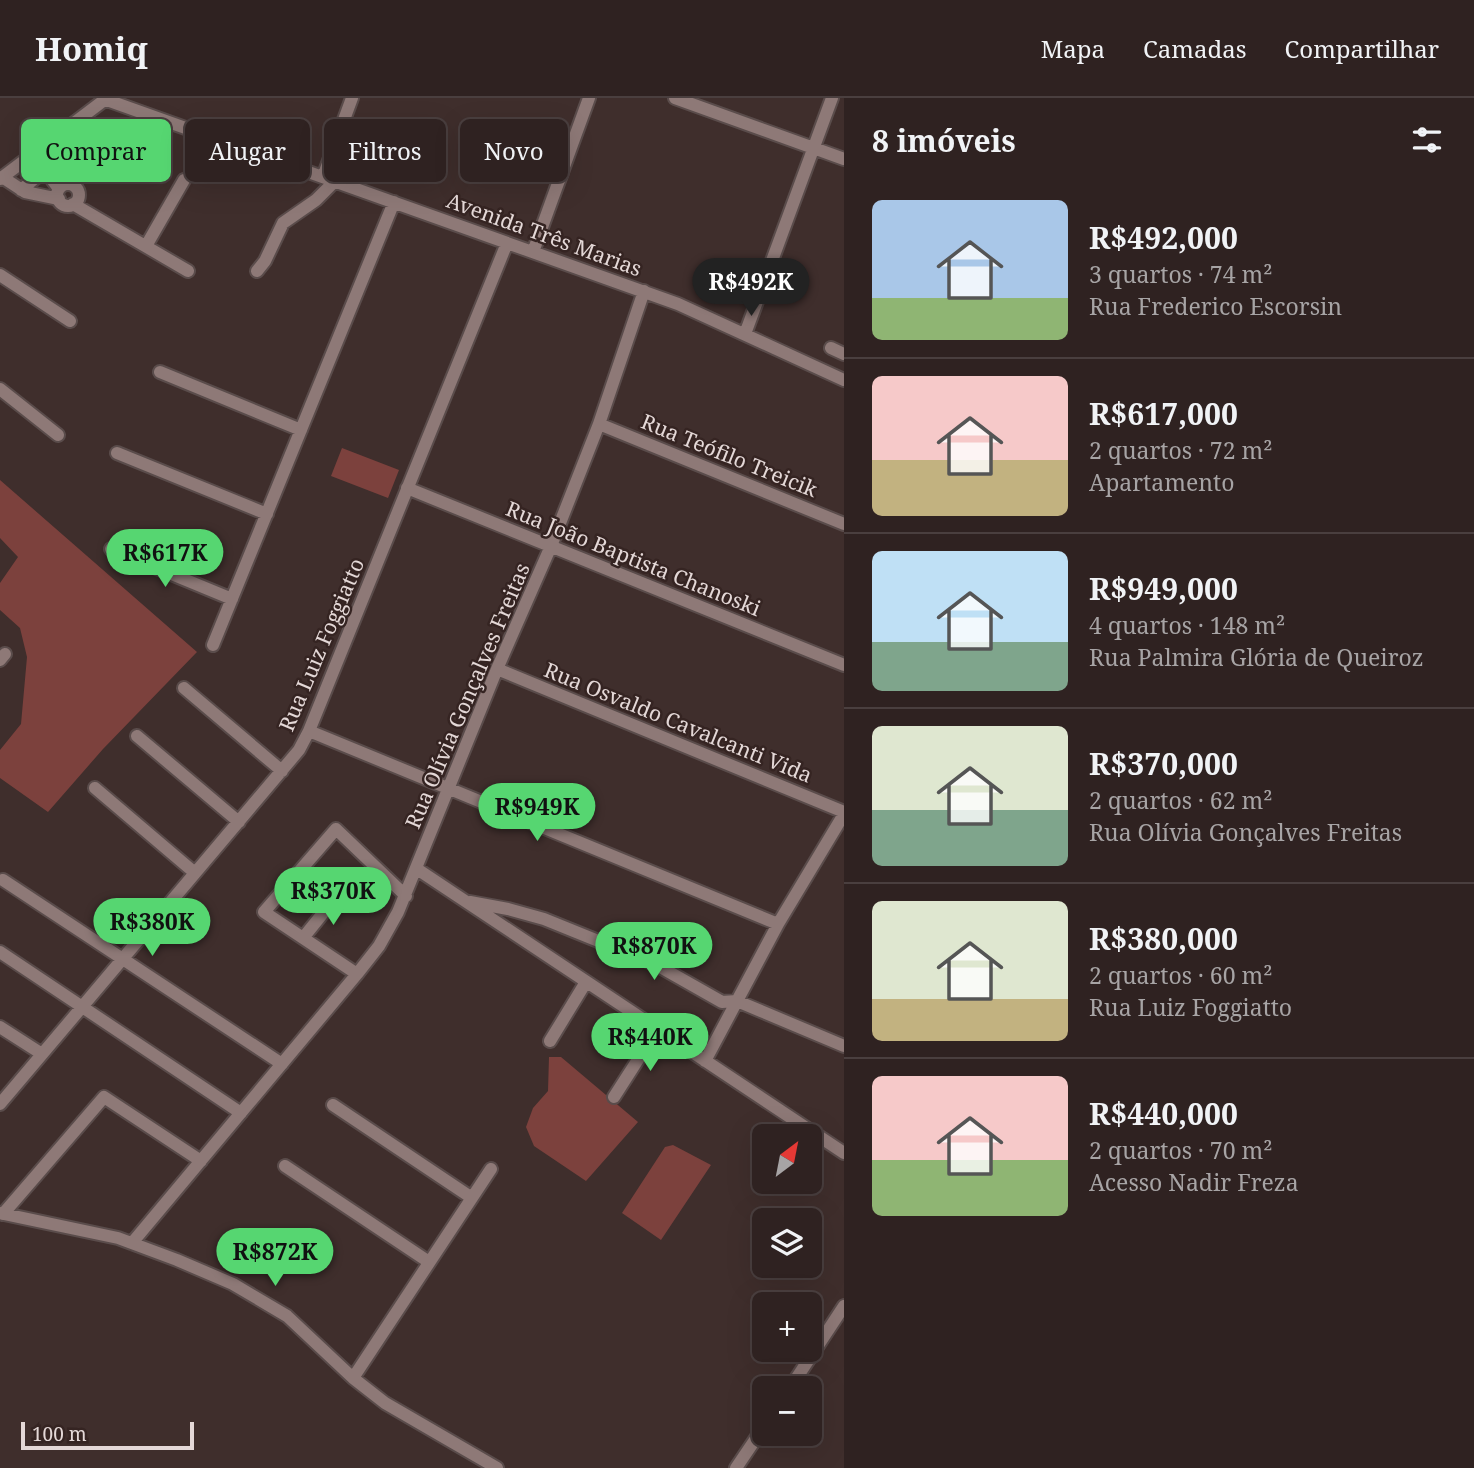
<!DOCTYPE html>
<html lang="pt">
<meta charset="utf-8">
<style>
body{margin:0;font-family:"Noto Serif",serif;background:#372a2a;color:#f1f3f6;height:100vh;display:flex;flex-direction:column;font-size:26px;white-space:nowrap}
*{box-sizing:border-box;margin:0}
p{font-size:23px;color:#a7a4a5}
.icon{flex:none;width:38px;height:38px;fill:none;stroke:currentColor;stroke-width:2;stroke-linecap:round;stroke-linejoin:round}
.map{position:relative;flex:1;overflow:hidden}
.panel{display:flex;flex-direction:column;background:#2f2221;width:630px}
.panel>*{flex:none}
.top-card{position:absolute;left:21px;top:21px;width:665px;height:63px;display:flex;gap:14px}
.needle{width:46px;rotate:32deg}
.tools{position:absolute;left:752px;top:1026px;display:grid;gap:14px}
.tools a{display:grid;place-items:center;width:70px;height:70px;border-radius:10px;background:#2f2221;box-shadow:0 7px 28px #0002,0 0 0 2px #4a3f3f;font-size:35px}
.scale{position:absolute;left:21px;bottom:18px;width:173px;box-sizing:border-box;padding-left:7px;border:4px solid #e4d8d7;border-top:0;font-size:19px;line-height:24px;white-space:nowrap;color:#e4d8d7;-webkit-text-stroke:5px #352422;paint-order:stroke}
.price{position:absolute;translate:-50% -60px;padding:0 16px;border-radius:24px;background:#56d671;color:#111;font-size:23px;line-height:46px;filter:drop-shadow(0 2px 4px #0008)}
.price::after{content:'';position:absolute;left:50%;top:42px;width:21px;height:16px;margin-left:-10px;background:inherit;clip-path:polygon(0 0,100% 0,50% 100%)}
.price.on{background:#222;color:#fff}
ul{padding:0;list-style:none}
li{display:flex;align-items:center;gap:21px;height:175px;padding:0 28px}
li+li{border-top:2px solid #4a3f3f}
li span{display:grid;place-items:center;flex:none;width:196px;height:140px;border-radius:10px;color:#555}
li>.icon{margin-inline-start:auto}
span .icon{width:84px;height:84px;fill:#fffc;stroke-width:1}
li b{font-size:30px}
h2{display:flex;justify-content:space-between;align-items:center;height:84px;padding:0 28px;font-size:30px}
.tag{padding:0 24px;border-radius:10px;background:#2f2221;box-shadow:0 7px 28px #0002,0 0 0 2px #4a3f3f;font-size:24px;line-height:63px}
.tag.on{background:#56d671;color:#111}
header{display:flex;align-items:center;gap:42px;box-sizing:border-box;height:98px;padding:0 35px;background:#2f2221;border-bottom:2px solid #4a3f3f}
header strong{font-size:33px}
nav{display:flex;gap:38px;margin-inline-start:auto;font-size:24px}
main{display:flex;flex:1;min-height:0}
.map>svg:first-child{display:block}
.green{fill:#7c413d}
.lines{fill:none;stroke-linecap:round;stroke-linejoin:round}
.minor-casing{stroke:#5a4c4b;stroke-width:16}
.minor{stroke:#8e7977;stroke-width:12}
.labels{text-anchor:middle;stroke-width:5;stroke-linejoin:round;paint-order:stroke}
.street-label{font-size:21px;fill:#e4d8d7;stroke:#352422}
</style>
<header>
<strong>Homiq</strong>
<nav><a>Mapa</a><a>Camadas</a><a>Compartilhar</a></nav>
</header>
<main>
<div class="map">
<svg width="844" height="1370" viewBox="0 0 844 1370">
<rect width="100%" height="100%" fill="#3f2e2c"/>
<path class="green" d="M342,350L399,372L388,400L331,378Z
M0,382L197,554L103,651L48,714L0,680V652L21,626L27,559L20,530L0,512V485L18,459L0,440Z
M549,959H561L638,1024L586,1083L534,1048L526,1029L533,1010L548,993Z
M673,1047L711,1067L661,1142L622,1115L665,1049Z"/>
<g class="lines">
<g class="minor-casing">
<path id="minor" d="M675,0L844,61
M107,2L678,206L844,282
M33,56L59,91
M2,79L25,94L59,101
M323,79L352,0
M0,81L107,0
M57 97a11 11 0 1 1 22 0a11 11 0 1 1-22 0Z
M21,92L45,72
M73,106L188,173
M146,148L184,82
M533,154L589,0
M257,173L265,163L283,125L316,102L335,83
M0,177L70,223
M745,236L832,0
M831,250L844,256
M160,274L301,332
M0,291L58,337
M599,326L844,426
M117,355L267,416
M407,390L844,567
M111,451L232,501
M213,547L394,104
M0,562L5,556
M497,571L844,714
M184,590L282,673
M309,633L778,826
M137,638L239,724
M95,690L195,775
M417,771L844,1055
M3,782L282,966
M470,804L508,811L544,821L655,866L722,904L737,903L844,948
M303,840L336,799
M0,854L241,1015
M357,876L264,814L336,731L406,798
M0,929L42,956
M550,943L586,884
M705,963L778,826L844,716
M614,999L657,932
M0,1006L299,652L309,633L507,145
M333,1007L472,1100
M285,1068L429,1164
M0,1115L118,1140L177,1162L233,1186L287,1218L353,1280L385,1305L497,1370
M3,1116L104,999L201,1063
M132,1145L357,876L379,848L398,814L497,571L551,448L599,326L644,193
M353,1280L491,1071
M790,1290L844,1208
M736,1370L765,1327"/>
</g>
<use href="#minor" class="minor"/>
</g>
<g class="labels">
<g class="street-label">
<text transform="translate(544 137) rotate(20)" y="7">Avenida Três Marias</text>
<text transform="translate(729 358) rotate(22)" y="7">Rua Teófilo Treicik</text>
<text transform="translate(633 461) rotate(22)" y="7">Rua João Baptista Chanoski</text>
<text transform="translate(322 547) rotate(-67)" y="7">Rua Luiz Foggiatto</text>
<text transform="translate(468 598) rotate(-67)" y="7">Rua Olívia Gonçalves Freitas</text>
<text transform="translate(678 625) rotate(22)" y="7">Rua Osvaldo Cavalcanti Vida</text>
</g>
</g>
</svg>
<div class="tools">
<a><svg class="needle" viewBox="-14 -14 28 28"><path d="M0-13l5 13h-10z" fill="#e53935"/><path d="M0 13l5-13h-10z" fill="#a7a4a5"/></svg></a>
<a><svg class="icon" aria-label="layers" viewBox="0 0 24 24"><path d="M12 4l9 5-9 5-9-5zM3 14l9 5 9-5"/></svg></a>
<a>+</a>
<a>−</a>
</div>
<div class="scale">100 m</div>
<b class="price on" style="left:751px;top:220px">R$492K</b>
<b class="price" style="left:165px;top:491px">R$617K</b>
<b class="price" style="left:537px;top:745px">R$949K</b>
<b class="price" style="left:333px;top:829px">R$370K</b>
<b class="price" style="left:152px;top:860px">R$380K</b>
<b class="price" style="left:654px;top:884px">R$870K</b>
<b class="price" style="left:650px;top:975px">R$440K</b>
<b class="price" style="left:275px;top:1190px">R$872K</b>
<div class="top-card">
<a class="tag on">Comprar</a>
<a class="tag">Alugar</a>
<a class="tag">Filtros</a>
<a class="tag">Novo</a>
</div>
</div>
<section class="panel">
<h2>8 imóveis<svg class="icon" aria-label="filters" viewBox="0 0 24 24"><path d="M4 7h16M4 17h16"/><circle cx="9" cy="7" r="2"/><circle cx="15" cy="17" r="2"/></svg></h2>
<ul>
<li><span style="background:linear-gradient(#a9c7e8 70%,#8fb573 0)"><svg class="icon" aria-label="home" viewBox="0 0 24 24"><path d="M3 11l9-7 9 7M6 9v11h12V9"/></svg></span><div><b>R$492,000</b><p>3 quartos · 74 m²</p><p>Rua Frederico Escorsin</p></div></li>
<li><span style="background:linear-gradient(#f6c9c9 60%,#c2b280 0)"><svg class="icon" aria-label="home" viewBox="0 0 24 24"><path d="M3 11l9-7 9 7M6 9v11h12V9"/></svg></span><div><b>R$617,000</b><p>2 quartos · 72 m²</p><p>Apartamento</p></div></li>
<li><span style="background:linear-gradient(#bfe0f5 65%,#7fa58c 0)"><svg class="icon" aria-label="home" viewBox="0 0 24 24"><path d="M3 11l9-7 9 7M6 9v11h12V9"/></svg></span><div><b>R$949,000</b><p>4 quartos · 148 m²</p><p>Rua Palmira Glória de Queiroz</p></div></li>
<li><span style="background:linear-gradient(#dfe7d0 60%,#7fa58c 0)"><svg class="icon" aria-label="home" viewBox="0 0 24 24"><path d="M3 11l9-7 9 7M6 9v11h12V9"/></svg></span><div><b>R$370,000</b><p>2 quartos · 62 m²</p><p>Rua Olívia Gonçalves Freitas</p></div></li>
<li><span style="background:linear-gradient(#dfe7d0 70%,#c2b280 0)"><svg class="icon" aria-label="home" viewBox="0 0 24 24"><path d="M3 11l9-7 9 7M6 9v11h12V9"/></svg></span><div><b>R$380,000</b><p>2 quartos · 60 m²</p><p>Rua Luiz Foggiatto</p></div></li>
<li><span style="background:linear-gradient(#f6c9c9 60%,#8fb573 0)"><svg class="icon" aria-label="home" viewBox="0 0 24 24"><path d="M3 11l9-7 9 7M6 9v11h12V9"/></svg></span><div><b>R$440,000</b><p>2 quartos · 70 m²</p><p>Acesso Nadir Freza</p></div></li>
</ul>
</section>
</main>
